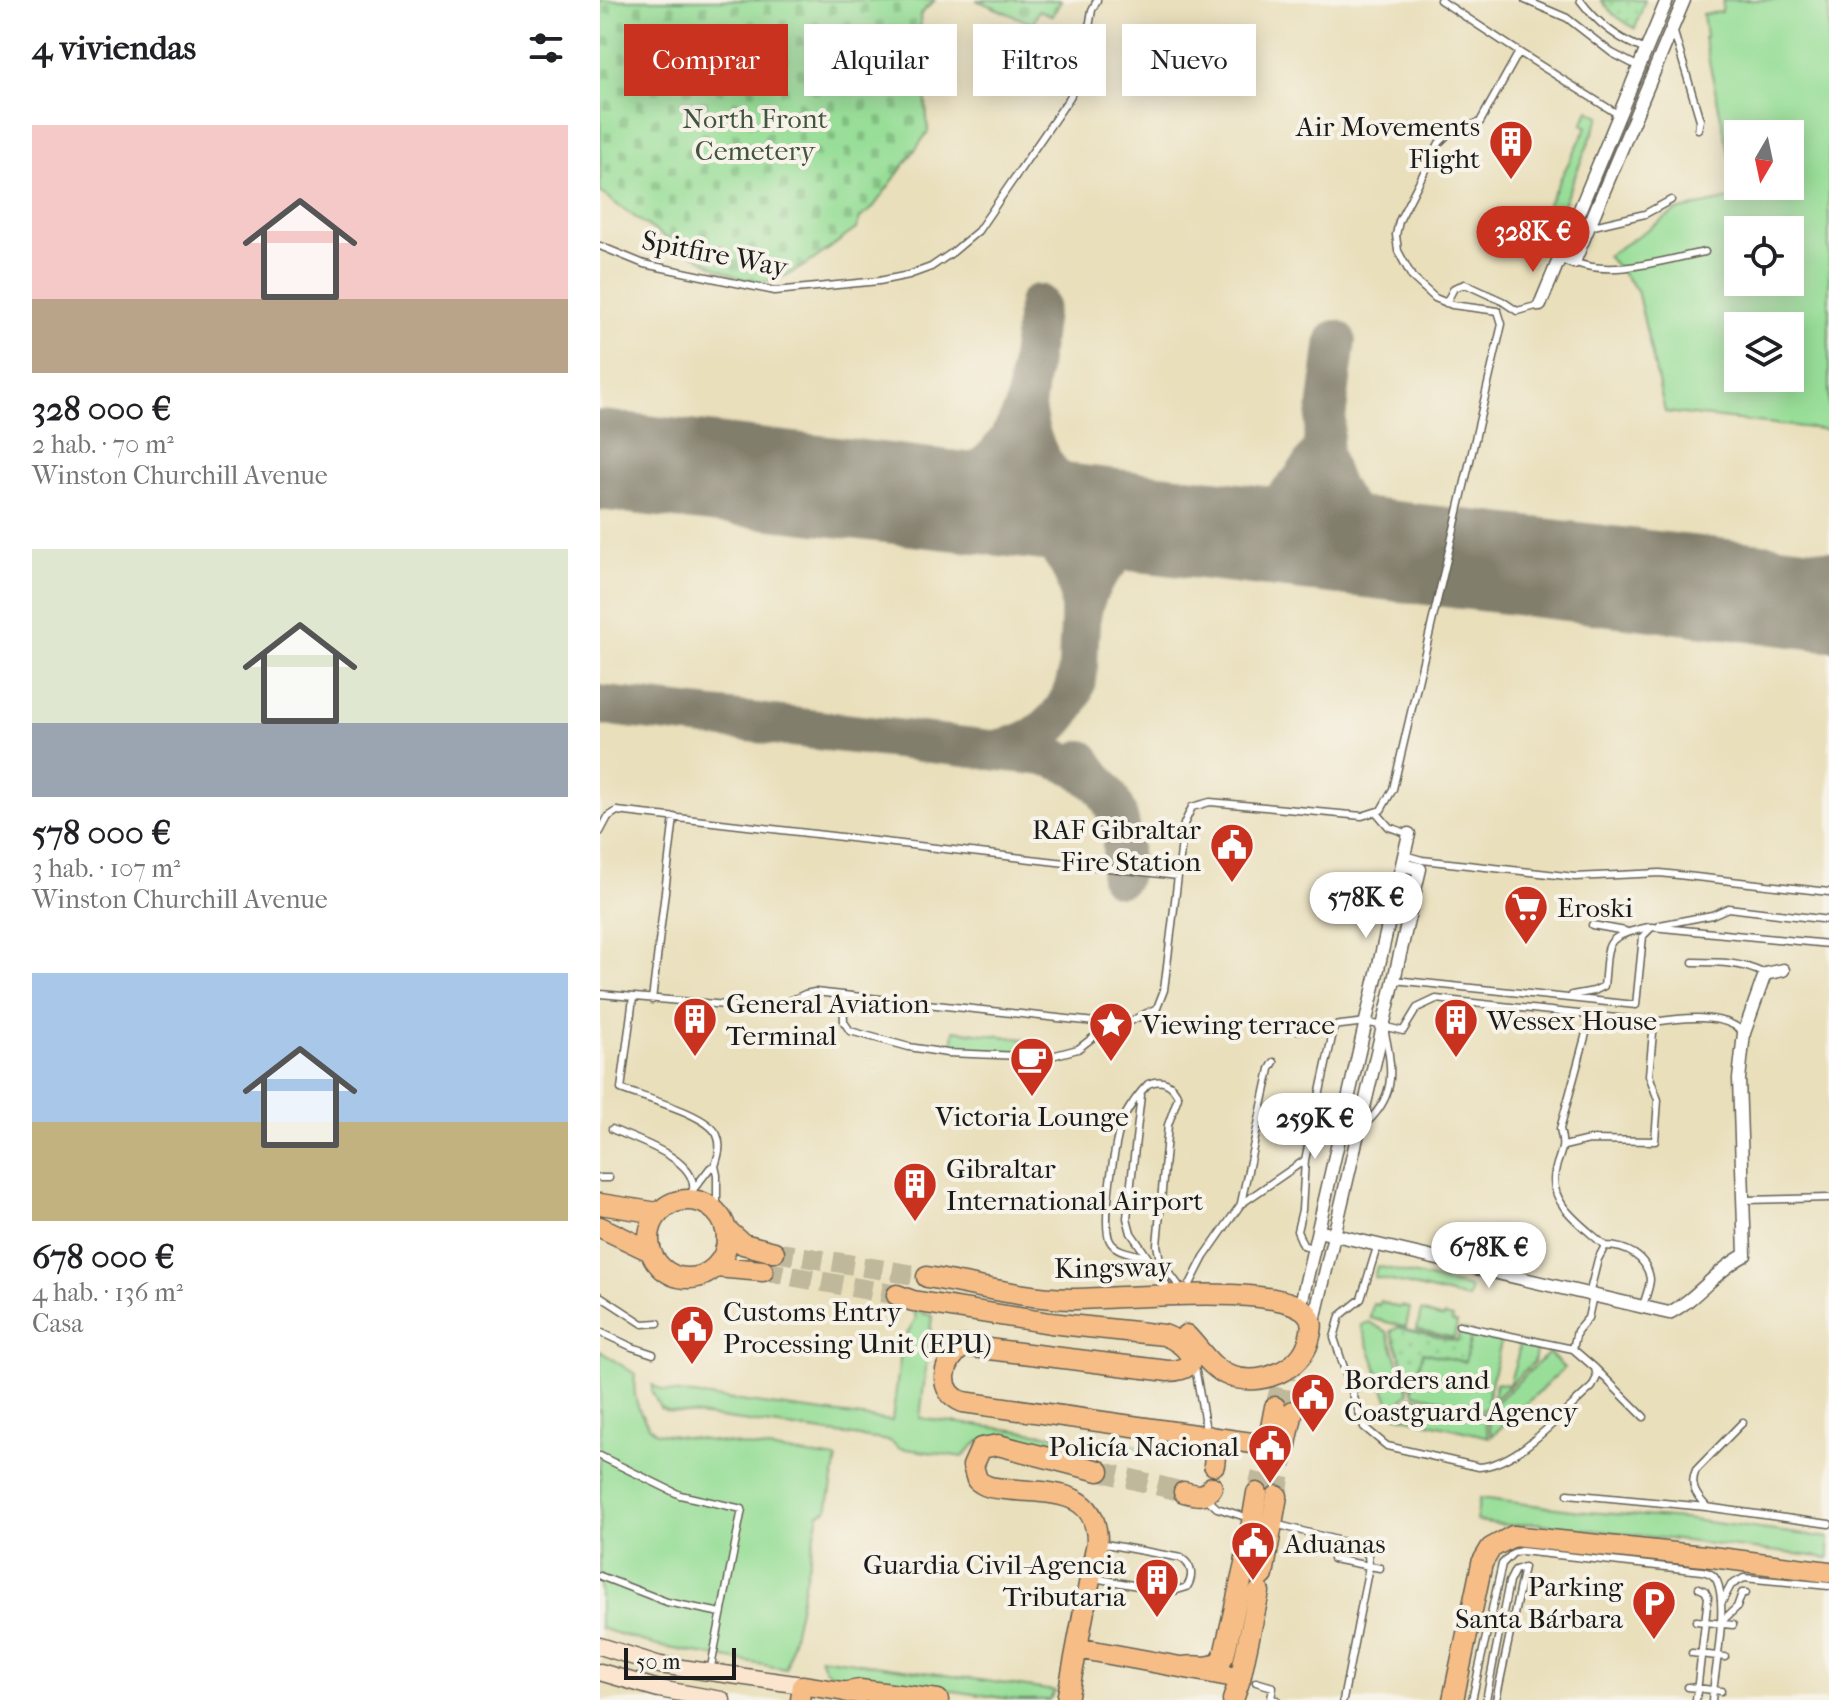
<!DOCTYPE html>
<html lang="es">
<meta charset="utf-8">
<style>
body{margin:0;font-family:"IM FELL French Canon",serif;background:#f6f6f6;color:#202124;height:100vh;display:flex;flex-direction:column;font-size:30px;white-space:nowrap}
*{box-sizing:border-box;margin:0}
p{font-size:26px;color:#757577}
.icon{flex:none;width:44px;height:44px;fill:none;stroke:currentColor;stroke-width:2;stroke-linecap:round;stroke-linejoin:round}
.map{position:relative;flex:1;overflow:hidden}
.drawer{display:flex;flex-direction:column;background:#fff;width:600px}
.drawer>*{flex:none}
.top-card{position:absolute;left:24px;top:24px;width:760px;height:72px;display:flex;gap:16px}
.needle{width:52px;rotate:189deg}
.buttons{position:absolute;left:1124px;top:120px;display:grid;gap:16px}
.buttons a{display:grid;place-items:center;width:80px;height:80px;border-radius:0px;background:#fff;box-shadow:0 4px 20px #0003;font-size:40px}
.scale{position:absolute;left:24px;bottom:20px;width:112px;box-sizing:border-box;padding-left:8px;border:4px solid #1c1c1c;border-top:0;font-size:22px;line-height:28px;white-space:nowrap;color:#1c1c1c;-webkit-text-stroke:6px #f7f3e8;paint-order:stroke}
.price{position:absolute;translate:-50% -68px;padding:0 18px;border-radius:28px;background:#fff;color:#222;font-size:26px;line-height:52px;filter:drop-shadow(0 2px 4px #0008)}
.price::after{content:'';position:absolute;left:50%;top:48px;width:24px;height:18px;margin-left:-12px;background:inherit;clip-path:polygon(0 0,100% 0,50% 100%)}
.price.selected{background:#c8321e;color:#fff}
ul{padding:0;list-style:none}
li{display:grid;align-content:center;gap:16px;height:424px;padding:0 32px}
li span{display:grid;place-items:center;height:248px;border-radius:0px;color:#555}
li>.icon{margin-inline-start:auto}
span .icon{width:144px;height:144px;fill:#fffc;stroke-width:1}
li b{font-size:34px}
h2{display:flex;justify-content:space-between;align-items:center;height:96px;padding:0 32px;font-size:34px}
.tag{padding:0 28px;border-radius:0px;background:#fff;box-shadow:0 4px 20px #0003;font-size:28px;line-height:72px}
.tag.selected{background:#c8321e;color:#fff}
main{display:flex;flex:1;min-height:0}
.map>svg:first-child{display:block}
.green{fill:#98de98;stroke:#5a7d5a;stroke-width:2;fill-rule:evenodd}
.cemetery{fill:url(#cemetery-stones);stroke:#5a7d5a;stroke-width:2}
.park{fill:url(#park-dots);stroke:#5a7d5a;stroke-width:2}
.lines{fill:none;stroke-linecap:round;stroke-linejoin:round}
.taxiway{stroke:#827e6c;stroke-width:40}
.runway{stroke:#827e6c;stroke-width:100}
.trunk-tunnel{stroke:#c0b89b;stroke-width:20;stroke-dasharray:20 10;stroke-linecap:butt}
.service-casing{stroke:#646054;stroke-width:9}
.minor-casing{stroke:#646054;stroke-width:15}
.secondary-casing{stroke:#646054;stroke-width:19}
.primary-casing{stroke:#646054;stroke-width:21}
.trunk-casing{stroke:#646054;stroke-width:23}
.service{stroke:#fff;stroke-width:6}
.minor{stroke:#fff;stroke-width:12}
.secondary{stroke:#fbe5cf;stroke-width:16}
.primary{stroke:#f6be86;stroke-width:18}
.trunk{stroke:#f6be86;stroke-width:20}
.labels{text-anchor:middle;stroke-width:8;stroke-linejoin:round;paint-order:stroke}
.park-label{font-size:28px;fill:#415641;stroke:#f7f3e8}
.poi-label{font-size:28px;fill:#1c1c1c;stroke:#f7f3e8;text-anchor:start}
.street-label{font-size:28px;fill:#1c1c1c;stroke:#f7f3e8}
</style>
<main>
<section class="drawer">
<h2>4 viviendas<svg class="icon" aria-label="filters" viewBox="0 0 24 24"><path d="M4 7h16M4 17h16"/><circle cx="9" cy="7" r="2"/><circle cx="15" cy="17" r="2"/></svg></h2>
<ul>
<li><span style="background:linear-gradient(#f6c9c9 70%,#b9a48a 0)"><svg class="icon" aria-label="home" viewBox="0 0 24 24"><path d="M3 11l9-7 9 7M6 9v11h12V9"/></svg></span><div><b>328 000 €</b><p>2 hab. · 70 m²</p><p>Winston Churchill Avenue</p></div></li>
<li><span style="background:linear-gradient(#dfe7d0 70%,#9aa5b1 0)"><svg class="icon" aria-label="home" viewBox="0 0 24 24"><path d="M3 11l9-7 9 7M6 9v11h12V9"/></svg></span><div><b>578 000 €</b><p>3 hab. · 107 m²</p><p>Winston Churchill Avenue</p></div></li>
<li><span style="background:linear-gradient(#a9c7e8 60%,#c2b280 0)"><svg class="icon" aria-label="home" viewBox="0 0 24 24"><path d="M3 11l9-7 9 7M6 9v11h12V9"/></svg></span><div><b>678 000 €</b><p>4 hab. · 136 m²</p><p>Casa</p></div></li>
</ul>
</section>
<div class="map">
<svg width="1229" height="1700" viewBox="0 0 1229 1700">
<defs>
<pattern id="cemetery-stones" width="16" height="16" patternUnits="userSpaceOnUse" patternTransform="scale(2)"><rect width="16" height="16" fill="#98de98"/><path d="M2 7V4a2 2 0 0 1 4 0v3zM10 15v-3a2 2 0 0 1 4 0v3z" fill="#82be82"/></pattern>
<pattern id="park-dots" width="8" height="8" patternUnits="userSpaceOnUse" patternTransform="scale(2)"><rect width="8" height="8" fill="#98de98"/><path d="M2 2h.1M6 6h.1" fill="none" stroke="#82be82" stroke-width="1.8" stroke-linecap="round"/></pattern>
</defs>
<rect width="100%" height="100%" fill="#f7f3e8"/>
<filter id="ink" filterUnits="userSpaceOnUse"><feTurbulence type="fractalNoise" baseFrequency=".0125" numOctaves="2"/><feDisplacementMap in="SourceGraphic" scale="16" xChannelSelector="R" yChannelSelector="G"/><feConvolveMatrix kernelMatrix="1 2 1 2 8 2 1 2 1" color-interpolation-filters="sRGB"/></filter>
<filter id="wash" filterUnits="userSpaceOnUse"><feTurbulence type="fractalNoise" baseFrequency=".006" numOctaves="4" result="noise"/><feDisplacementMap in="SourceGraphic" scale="32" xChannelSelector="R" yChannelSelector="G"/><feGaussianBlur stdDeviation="1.8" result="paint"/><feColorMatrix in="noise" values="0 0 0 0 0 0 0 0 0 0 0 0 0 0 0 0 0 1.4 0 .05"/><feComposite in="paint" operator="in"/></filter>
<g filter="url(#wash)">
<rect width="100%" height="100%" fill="#e9dfbb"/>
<path class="green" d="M1123,0H1229V430L1065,412L1037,290L1007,256L1076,211L1138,197L1104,38L1106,37L1103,14L1122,12ZM1138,134H1190V186H1138ZM1138,230H1190V282H1138ZM1138,326H1190V378H1138Z
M989,110L1000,116L944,250L928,242L987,127L982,124Z
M354,1030L424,1039L419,1052L352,1048Z
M777,1266L871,1288L868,1299L774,1277Z
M780,1301L799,1308L800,1306L810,1308L806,1327L770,1318L773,1304L779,1305Z
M313,1310L332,1316L320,1418L600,1454L604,1455L606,1463L408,1437C386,1437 377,1439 363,1457L299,1448L290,1441L67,1411L60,1408L52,1392V1385L63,1391L292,1421L302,1343L316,1318Z
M821,1311L843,1318L844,1316L853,1318L852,1322L857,1323L854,1338L817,1329Z
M769,1322L787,1332L809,1392L792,1410L761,1325Z
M871,1335L901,1342L887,1400L892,1401L896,1383L909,1385L918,1354L919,1342L937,1346L934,1362L883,1410L814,1393L811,1386L813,1387L822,1352L864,1362Z
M0,1351L35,1374C32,1396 39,1418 56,1433L237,1459L227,1510L219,1514L186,1669L57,1646L0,1628Z
M949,1353L964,1368L892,1436L885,1412Z
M811,1396L882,1413L889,1437L795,1415Z
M880,1498L987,1512L1084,1519L1229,1538V1558L933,1523L913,1526L876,1521Z
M220,1657L455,1691L449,1700H417L233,1674L225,1670Z"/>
<path class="cemetery" d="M0,0H335L320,15L328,132L272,209L260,218L256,229C230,247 192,281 160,282C127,283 29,214 0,192Z
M376,0H461L453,16L439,10L433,24Z"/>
<path class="park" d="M1001,0H1045L1035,29L1013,14Z
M799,1327L857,1341L860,1329L872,1332L865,1362L823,1352L814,1387L811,1386L791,1331Z"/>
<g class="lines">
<path class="taxiway" d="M425,407L438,304
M722,450L736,340
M303,495C368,483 398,471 425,407C433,471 464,493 518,519
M368,502C400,510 432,517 455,544C482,575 482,604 479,642C478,656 479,672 475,685C465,720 435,744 399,749
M481,617C487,575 523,537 567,530C579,528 591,530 604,529C624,529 652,520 669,510C694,495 707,473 722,450C736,519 774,536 836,555
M0,705L451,757L477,767L496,782
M482,760C489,774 501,784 508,796C524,822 524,848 520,877"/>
<path class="runway" d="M0,460L1229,601"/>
</g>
</g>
<g filter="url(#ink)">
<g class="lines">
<path class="trunk-tunnel" d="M174,1252L327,1277
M163,1271L297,1295
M675,1407L682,1379
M693,1411L700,1380
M499,1471L584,1492
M657,1493L666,1452
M677,1496L684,1454"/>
<g class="service-casing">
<path id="service" d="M925,0L967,18L1012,53L1039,67
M980,0C997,23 1019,40 1046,50
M1073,29L1100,120L1098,129
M919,52L1019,115
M989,227L1045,214L1071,200
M0,246L44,264L175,291L279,281L309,275L331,267L353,252L378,231L470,97L482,68L492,10L497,0
M974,262C1011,278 1067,259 1105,252
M846,303L854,288L865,284L902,301L917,311L940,305
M777,813L789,827L809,834
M0,832L8,817L17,811L578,876L584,824L592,807L610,802L762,816L781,810L793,789L902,324L898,311L852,305L835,298L812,277L798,251L796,235L799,221L839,143L848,134L880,122L919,52L840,0
M804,855L822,860L975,877L1060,873L1229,892
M992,925L1025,931
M1060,925L1112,915L1128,908L1229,920
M1093,962C1120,962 1141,962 1165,974
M794,980L1036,1005L1043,936L1052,927L1229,944
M0,994L172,1009L205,994L215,992L523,1025L557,1008L564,990L578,876
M243,995L244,1022L250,1031L309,1047L347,1053L448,1057L478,1049L509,1025
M972,995L994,991L1004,986C1009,941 1001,938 1049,927
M33,998L21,1089C44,1098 108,1114 117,1135C122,1145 118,1157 115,1166L110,1168L93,1190
M52,1000L74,817
M991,1015L960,1129C966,1153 959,1151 955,1172C948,1205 984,1226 1005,1246
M669,1027L699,1030L766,1022L803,1031L817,1008L836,999L1054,1022
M541,1095L527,1218L531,1233L566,1284L565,1290
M762,1127C795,1099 794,1073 785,1033
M12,1129C35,1140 97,1158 93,1190L83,1200
M964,1146L989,1140L1055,1141L1058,1100L1049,1075L1054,1022C1080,1018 1125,1012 1144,1033
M115,1166L117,1175V1212
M0,1178H9
M1145,1200L1229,1198
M641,1203L670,1069L674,1062
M778,1244L761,1299L740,1316L734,1338L764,1427L787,1446L879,1467C919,1464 962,1413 992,1387L997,1377L995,1368L973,1349L859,1325
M714,1249L703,1245L697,1231L702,1210L705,1160L734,1028
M548,1258C536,1253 516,1253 510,1241C501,1226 515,1136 523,1119C529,1108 539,1093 548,1084C561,1078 573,1083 578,1097L568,1125L557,1245L560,1260L585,1294L604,1257L641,1204L705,1160
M989,1295L998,1259L1005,1246C1025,1246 1047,1256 1050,1279C1050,1287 1045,1298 1043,1306
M0,1296L43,1324L58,1323
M0,1332L32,1347L53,1354
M973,1349L977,1331L988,1318L993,1296
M595,1367L606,1430
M996,1369L1044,1417
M0,1456L80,1495L142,1509L110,1672
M968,1494L1106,1507L1229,1524
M606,1498L617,1508L649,1518
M1106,1506C1096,1495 1089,1485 1096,1470L1143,1422
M675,1524L756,1545L768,1555L769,1566L743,1700
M733,1559L780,1568
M0,1576L67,1602L121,1613
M494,1578L571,1592L587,1587C594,1576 592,1565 581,1558L500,1543
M1122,1602L1131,1585L1144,1578L1229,1586
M1096,1621L1133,1625
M1120,1623L1137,1607L1142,1593H1146
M1092,1653L1125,1657
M656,1682L673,1687L671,1699L677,1700
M1088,1687L1121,1691
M872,1700L902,1564L913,1553L921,1551L1102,1571C1108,1572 1114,1574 1117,1581C1128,1605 1115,1671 1112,1700
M886,1700L909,1582L915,1570L924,1567
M896,1700L924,1567
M1096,1700L1108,1597L1105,1591L1099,1588"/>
</g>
<g class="minor-casing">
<path id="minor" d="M959,256L974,262L1084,0
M940,305L1067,0
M718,1231L1069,1313C1097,1299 1116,1270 1145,1255L1139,1079L1144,1033L1165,974L1183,970
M700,1308L809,834
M713,1325L820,869L802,865"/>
</g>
<g class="secondary-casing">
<path id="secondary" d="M0,1646L60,1665L202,1685
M0,1672L59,1689L122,1700"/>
</g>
<g class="primary-casing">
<path id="primary" d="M200,1700L202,1685L260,1694"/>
</g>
<g class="trunk-casing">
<path id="trunk" d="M49 1239a39 39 0 1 1 78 0a39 39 0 1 1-78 0Z
M0,1204L58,1213
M0,1227L50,1251
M126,1229L143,1244L174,1252
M116,1267L163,1271
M327,1277C374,1285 423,1298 471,1299C512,1300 689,1280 709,1316C714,1324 711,1332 709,1340C701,1370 660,1387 630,1376C611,1369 600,1349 586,1335
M297,1295L313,1301L450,1323L564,1335C589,1344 607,1370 568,1371L364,1346C342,1360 336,1392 363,1402L681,1447L686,1445
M608,1436L615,1457L614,1465
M666,1452L664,1444L669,1438L675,1407
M684,1454L693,1411
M584,1492C595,1495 606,1498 612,1487
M663,1575L677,1496
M477,1648L629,1676
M583,1667C600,1664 615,1673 624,1655L645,1564L657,1493
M247,1692L260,1690L338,1700
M467,1700L497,1542C497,1487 448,1494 406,1489C395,1488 386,1488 377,1480L373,1466L381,1448L398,1445L499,1471
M633,1700L640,1679L659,1592
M853,1700L882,1563L891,1548L913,1536L1104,1556L1229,1572"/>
</g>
<use href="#service" class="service"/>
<use href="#minor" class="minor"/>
<use href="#secondary" class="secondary"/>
<use href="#primary" class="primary"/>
<use href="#trunk" class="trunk"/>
</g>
</g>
<defs>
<g id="building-pin" transform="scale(2.3)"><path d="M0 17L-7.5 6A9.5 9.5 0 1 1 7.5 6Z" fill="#c8321e" stroke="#f7f3e8"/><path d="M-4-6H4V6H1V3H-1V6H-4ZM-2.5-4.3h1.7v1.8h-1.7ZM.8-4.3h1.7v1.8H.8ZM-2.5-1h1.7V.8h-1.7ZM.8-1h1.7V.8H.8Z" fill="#fff"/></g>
<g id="civic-pin" transform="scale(2.3)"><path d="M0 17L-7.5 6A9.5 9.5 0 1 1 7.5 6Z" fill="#c8321e" stroke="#f7f3e8"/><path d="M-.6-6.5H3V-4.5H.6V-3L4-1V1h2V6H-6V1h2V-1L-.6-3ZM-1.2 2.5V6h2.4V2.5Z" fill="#fff"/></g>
<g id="supermarket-pin" transform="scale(2.3)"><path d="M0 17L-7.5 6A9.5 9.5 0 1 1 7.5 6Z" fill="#c8321e" stroke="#f7f3e8"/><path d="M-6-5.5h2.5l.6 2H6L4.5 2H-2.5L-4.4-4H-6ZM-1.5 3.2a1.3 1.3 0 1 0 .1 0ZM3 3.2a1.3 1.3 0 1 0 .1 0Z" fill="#fff"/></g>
<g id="sight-pin" transform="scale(2.3)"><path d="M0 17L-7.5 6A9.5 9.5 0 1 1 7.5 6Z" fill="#c8321e" stroke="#f7f3e8"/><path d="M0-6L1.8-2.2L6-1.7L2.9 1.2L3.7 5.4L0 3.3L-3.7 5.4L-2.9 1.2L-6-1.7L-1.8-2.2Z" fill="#fff"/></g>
<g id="cafe-pin" transform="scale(2.3)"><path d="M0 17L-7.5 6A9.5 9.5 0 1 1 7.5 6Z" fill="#c8321e" stroke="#f7f3e8"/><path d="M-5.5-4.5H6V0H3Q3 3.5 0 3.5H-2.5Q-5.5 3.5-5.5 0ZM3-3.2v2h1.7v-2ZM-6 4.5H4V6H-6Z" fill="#fff"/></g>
<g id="parking-pin" transform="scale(2.3)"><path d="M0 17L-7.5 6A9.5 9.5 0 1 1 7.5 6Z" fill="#c8321e" stroke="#f7f3e8"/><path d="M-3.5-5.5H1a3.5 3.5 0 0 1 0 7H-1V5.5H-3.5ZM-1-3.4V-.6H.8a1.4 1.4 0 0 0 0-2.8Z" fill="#fff"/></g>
</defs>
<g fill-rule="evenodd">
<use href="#building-pin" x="911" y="142"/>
<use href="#civic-pin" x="632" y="845"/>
<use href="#supermarket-pin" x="926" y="907"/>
<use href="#building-pin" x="95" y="1019"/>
<use href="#building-pin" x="856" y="1020"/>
<use href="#sight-pin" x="511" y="1024"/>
<use href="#cafe-pin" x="432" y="1059"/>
<use href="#building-pin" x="315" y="1184"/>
<use href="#civic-pin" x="92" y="1327"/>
<use href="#civic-pin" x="713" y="1395"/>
<use href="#civic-pin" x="670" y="1446"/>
<use href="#civic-pin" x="653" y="1543"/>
<use href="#building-pin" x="557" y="1580"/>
<use href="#parking-pin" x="1054" y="1602"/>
</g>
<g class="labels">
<g class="park-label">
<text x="155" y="128">North Front<tspan x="155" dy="32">Cemetery</tspan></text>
</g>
<g class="poi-label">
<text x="880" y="136" text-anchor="end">Air Movements<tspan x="880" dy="32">Flight</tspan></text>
<text x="601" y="839" text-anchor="end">RAF Gibraltar<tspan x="601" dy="32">Fire Station</tspan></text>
<text x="957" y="917">Eroski</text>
<text x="126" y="1013">General Aviation<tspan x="126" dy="32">Terminal</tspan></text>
<text x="887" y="1030">Wessex House</text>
<text x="542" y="1034">Viewing terrace</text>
<text x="432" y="1126" text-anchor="middle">Victoria Lounge</text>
<text x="346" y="1178">Gibraltar<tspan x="346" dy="32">International Airport</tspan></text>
<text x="123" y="1321">Customs Entry<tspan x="123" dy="32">Processing Unit (EPU)</tspan></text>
<text x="744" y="1389">Borders and<tspan x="744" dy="32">Coastguard Agency</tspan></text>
<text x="639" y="1456" text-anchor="end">Policía Nacional</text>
<text x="684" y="1553">Aduanas</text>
<text x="526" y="1574" text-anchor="end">Guardia Civil-Agencia<tspan x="526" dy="32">Tributaria</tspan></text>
<text x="1023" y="1596" text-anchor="end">Parking<tspan x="1023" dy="32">Santa Bárbara</tspan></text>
</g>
<g class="street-label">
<text transform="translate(115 253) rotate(11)" y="10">Spitfire Way</text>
<text transform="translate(513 1267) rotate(-1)" y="10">Kingsway</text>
</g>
</g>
</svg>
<div class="buttons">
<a><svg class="needle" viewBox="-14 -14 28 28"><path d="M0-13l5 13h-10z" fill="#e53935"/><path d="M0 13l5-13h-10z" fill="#757577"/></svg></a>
<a><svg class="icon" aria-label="locate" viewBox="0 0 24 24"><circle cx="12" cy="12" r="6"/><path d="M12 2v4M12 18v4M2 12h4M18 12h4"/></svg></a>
<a><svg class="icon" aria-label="layers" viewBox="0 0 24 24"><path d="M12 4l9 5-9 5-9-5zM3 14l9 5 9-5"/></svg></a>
</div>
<div class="scale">50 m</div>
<b class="price selected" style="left:933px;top:274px">328K €</b>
<b class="price" style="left:766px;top:940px">578K €</b>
<b class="price" style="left:715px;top:1161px">259K €</b>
<b class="price" style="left:889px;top:1290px">678K €</b>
<div class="top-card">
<a class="tag selected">Comprar</a>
<a class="tag">Alquilar</a>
<a class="tag">Filtros</a>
<a class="tag">Nuevo</a>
</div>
</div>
</main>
